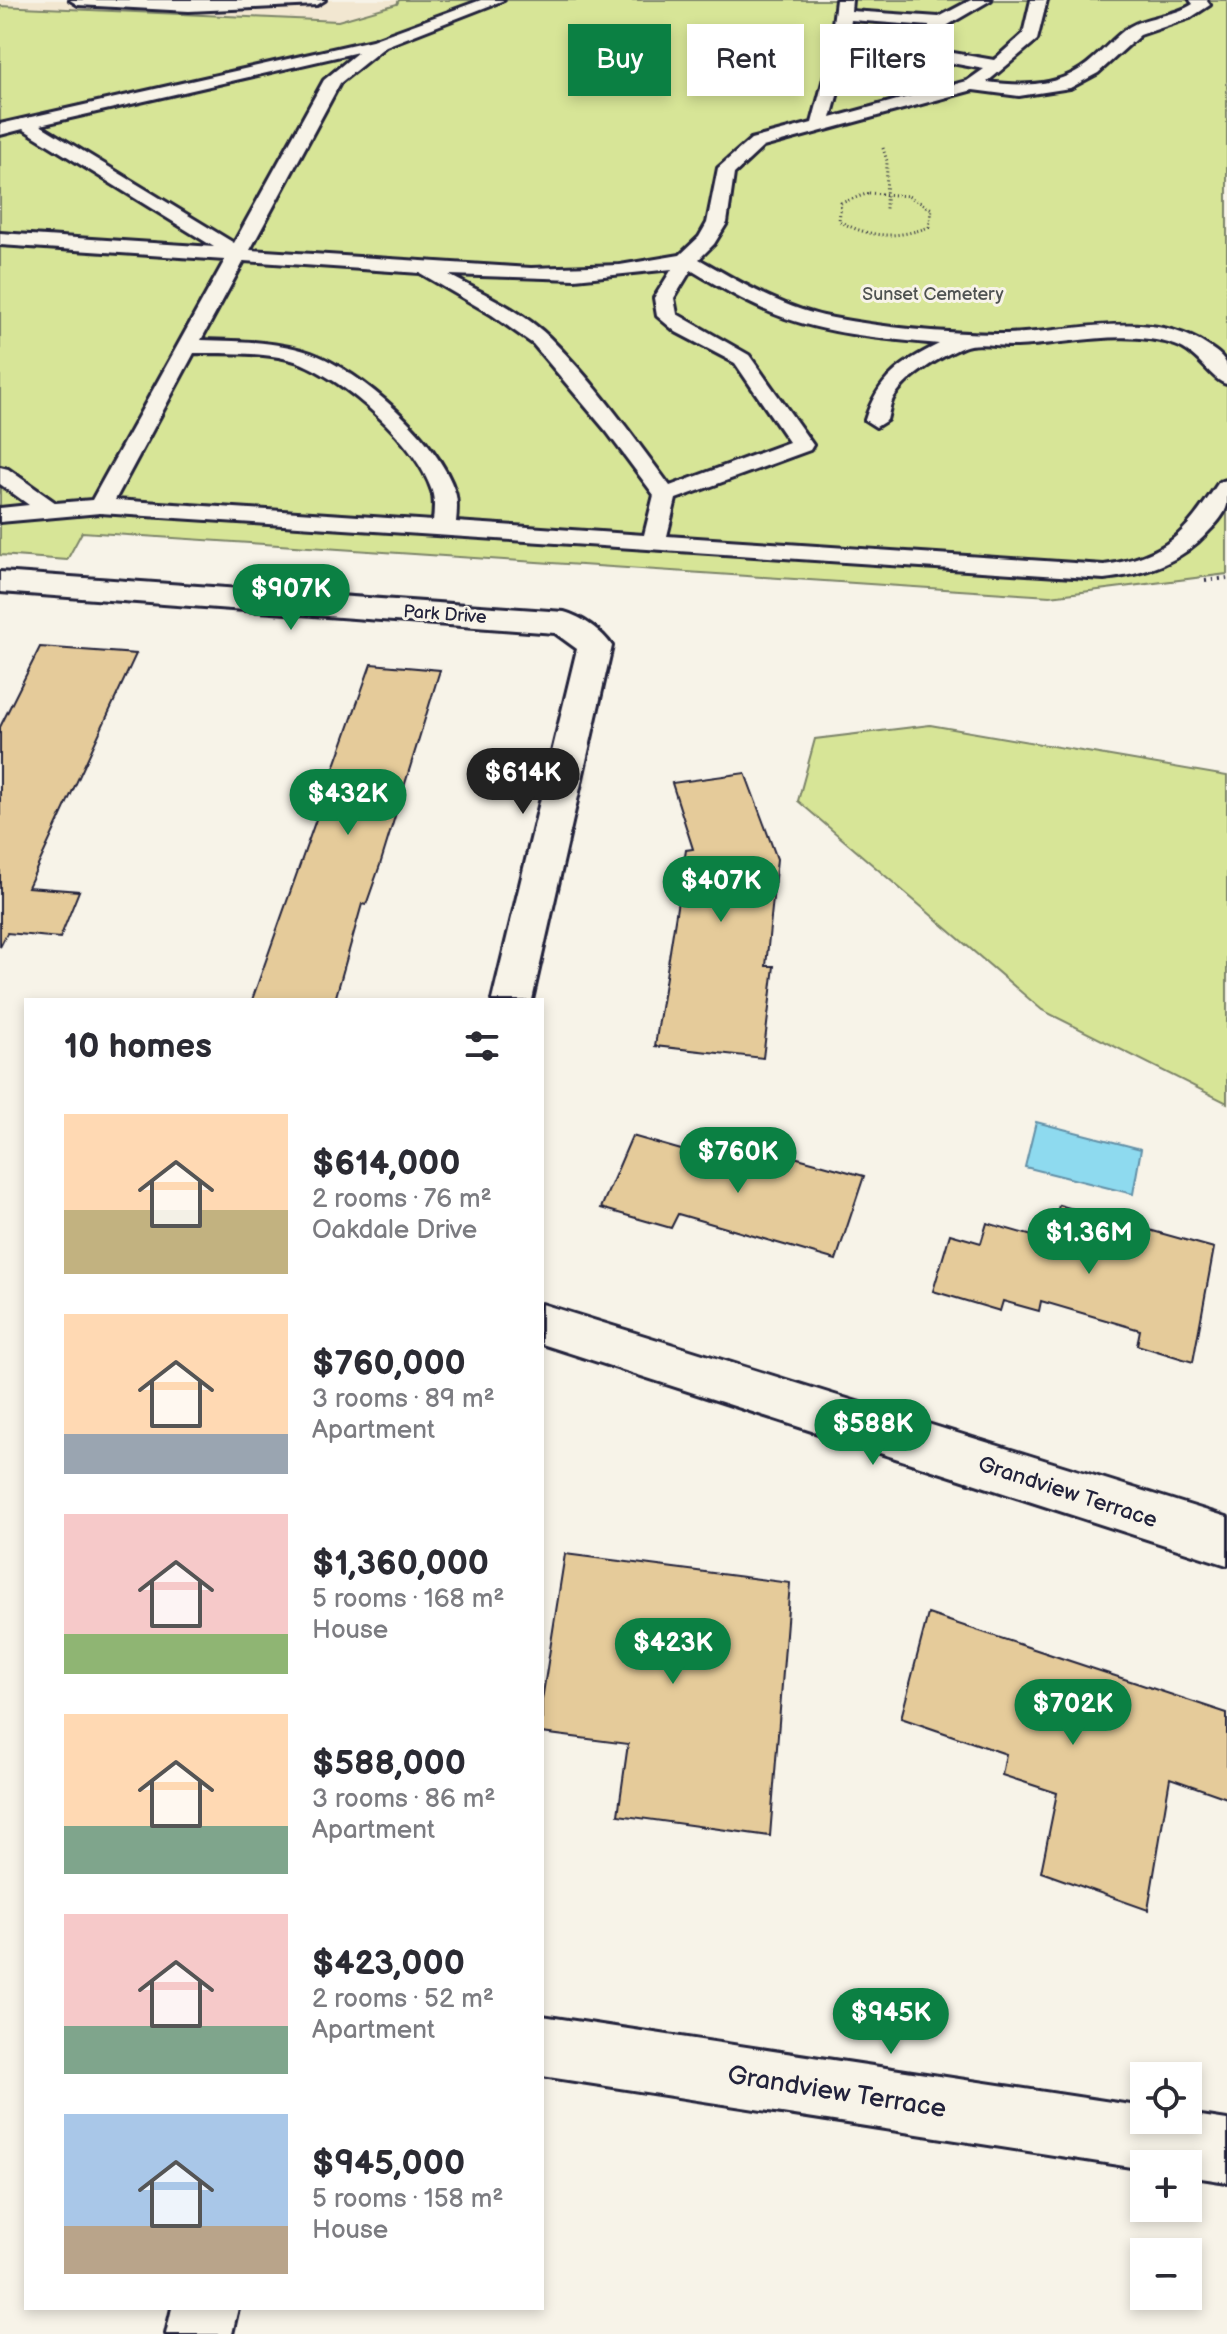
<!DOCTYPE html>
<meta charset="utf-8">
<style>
body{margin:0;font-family:"Balsamiq Sans",sans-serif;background:#f2f2f3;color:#2b2b33;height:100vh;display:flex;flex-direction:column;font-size:30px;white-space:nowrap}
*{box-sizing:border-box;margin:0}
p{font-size:26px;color:#7c7c81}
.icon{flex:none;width:44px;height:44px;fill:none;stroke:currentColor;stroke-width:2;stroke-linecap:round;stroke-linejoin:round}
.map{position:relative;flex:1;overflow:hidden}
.side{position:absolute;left:24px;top:998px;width:520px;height:1312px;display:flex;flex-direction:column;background:#fff;border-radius:0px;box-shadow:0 4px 12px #0003}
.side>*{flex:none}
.banner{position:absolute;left:568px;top:24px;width:538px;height:72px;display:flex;gap:16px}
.fabs{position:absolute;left:1130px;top:2062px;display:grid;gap:16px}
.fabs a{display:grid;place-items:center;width:72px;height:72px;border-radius:0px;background:#fff;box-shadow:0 4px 12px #0003;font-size:40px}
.price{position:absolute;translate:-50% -68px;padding:0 18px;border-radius:28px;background:#0b8043;color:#fff;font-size:26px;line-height:52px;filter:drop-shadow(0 2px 4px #0008)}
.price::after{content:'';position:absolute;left:50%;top:48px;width:24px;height:18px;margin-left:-12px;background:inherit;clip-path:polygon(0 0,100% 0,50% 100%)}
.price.current{background:#222;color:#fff}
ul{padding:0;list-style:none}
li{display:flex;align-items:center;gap:24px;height:200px;padding:0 40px}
li span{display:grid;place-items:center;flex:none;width:224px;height:160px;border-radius:0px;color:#555}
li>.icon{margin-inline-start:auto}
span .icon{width:96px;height:96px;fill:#fffc;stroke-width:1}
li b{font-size:34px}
h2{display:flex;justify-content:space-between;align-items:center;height:96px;padding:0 40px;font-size:34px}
.pill{padding:0 28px;border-radius:0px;background:#fff;box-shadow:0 4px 12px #0003;font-size:28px;line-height:72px}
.pill.current{background:#0b8043;color:#fff}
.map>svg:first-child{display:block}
.built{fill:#f2e7d1}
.green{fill:#d7e597;stroke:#7c8469;stroke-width:2}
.water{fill:#8edaef;stroke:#6390a7;stroke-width:2}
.building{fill:#e5cb9a;stroke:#22223b;stroke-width:2}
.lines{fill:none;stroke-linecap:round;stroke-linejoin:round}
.service-casing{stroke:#22223b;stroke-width:6}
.minor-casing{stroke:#22223b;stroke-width:6}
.path-far1{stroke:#22223b;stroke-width:3;stroke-dasharray:1 3;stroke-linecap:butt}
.path{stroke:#22223b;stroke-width:4;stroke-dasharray:2 5;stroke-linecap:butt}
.service{fill:#f7f3e8;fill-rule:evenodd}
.minor{fill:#f7f3e8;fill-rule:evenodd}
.labels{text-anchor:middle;stroke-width:6;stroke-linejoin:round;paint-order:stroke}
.far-park-label{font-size:18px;fill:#4f5352;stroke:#f7f3e8}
.far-street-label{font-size:18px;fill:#22223b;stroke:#f7f3e8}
.street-label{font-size:22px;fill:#22223b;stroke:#f7f3e8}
.near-street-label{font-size:26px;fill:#22223b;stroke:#f7f3e8}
</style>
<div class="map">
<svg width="1227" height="2334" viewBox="0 0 1227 2334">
<rect width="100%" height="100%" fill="#f7f3e8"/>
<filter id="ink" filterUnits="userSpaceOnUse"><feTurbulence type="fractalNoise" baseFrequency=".0125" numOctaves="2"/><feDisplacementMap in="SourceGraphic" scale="16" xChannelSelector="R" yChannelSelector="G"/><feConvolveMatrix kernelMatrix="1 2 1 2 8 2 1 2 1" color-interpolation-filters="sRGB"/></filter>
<g filter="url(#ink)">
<path class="built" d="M0,0H399L397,4L338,21L0,6Z"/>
<path class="green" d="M399,0H1227V574L1050,596L82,532L67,560L0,555V6L338,21L397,4Z
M930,725L1227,776V1103L1042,1010L798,801L815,739Z"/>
<path class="water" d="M1036,1122L1141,1149L1133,1194L1025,1167Z"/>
<path class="building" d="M40,647L136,654L28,887L79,891L60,938L7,933L0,947V727Z
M371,664L440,670L380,865L366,905L362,904L335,1000H252Z
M745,773L777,859L766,966H774L763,1058L655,1046L686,850L693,849L672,783Z
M632,1136L748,1169L757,1147L864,1176L836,1260L678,1214L671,1228L601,1208Z
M1059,1205L1214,1248L1193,1362L1137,1345L1140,1330L1041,1301L1039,1311L1003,1301L1000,1311L933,1291L950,1234L981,1243L987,1223L1050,1241Z
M565,1554L790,1583L770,1836L618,1815L628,1744L542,1733V1700Z
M928,1614L1227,1713V1798L1170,1778L1148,1910L1041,1872L1057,1793L1002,1775L1006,1754L901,1718Z"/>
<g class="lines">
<g class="service-casing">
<path id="service" d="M70,0H325L317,5L189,11L78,5Z
M481,0H504L386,46L340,83L250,250L531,268L620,265L680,255L699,237L707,223L718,168L751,139L812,123L828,63L836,0H852L851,11L939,17L971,0H991L948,25L930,49L994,60L1023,34L1031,0H1047L1037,40L987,82C1025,87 1062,87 1092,60C1105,49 1115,36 1129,27C1149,15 1173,17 1193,4L1190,0H1206L1210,5L1190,18L1140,35L1098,73L1070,88L1019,96L973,90L763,147L734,174L727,223L714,244L699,259C741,283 784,309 833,318C886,328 942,333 996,334C1064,335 1145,306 1206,345C1214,350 1225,357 1227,366C1227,371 1227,379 1227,384C1212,381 1199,353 1175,345C1125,328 1069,344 1017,346C1001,347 977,341 963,347C942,356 906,377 894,397C890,403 889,413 887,420L876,427L865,420C878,378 901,363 939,344C888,339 834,335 785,318C752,306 721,288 691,270L674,298L677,314L749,355L813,445L810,450L676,499L667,536L1104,565C1168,556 1185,533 1219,482L1227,480C1227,488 1227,497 1227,505C1225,514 1216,524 1209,531C1180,563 1146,574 1104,579L100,513L0,522V508L29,505L0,484V467L8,469L56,503L92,500L225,260L0,245V233L214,247L23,129L0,135V124L372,40ZM851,20L930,26L913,48L845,64ZM358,52L324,80L234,243L40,125ZM919,57L984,69L967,81L831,118L843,74ZM244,261L420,273L492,315L533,344L607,432L654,495L644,535L456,522C457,512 458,501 455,492C439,440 361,371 311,353C276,341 238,341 201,340ZM672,269L654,298L657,316L676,332L735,363L789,442L670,486C632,435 594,381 549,337C521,310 482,293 449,275L575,279ZM194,353C228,354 266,351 298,362C345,380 416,442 432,491C435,500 434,511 433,521L115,500Z"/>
</g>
<g class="minor-casing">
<path id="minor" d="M0,572L564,612C582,617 602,631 612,646L532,1000H492L577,649L555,633L0,592Z
M542,1304L1227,1517V1565L542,1344Z
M542,2016L1144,2107V2120H1188V2114L1227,2120V2182L1188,2176V2164H1144V2169L542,2076Z
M172,2308H238L232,2334H166Z"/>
</g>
<path class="path-far1" d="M883,148L887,161L886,209
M869,193L908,196L932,209L929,227C895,239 870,238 839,221L841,203Z"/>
<path class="path" d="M1205,581L1227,578"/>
<use href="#service" class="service"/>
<use href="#minor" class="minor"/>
</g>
</g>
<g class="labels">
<g class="far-park-label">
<text x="933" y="300">Sunset Cemetery</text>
</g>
<g class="far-street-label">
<text transform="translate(445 614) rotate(4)" y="6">Park Drive</text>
</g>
<g class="street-label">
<text transform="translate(1068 1491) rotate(18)" y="8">Grandview Terrace</text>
</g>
<g class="near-street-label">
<text transform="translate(837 2091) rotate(9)" y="9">Grandview Terrace</text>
</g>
</g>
</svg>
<div class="fabs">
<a><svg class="icon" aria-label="locate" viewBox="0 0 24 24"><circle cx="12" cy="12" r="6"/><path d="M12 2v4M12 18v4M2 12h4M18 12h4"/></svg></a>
<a>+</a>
<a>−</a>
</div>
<b class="price" style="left:291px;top:632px">$907K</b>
<b class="price current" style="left:523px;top:816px">$614K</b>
<b class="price" style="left:348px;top:837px">$432K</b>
<b class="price" style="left:721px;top:924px">$407K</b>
<b class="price" style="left:738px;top:1195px">$760K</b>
<b class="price" style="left:1089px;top:1276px">$1.36M</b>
<b class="price" style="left:873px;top:1467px">$588K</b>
<b class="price" style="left:673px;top:1686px">$423K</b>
<b class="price" style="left:1073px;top:1747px">$702K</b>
<b class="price" style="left:891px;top:2056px">$945K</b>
<div class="banner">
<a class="pill current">Buy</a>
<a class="pill">Rent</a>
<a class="pill">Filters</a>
</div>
<section class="side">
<h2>10 homes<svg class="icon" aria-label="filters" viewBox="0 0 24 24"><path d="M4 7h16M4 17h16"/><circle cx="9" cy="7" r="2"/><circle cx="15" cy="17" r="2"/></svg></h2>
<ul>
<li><span style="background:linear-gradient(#ffd9b3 60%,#c2b280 0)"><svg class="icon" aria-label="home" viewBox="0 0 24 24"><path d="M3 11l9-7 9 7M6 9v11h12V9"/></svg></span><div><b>$614,000</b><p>2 rooms · 76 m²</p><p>Oakdale Drive</p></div></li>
<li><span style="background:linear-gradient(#ffd9b3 75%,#9aa5b1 0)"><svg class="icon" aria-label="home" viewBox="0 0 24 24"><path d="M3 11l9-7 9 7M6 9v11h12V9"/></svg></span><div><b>$760,000</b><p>3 rooms · 89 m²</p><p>Apartment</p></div></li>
<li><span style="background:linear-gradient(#f6c9c9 75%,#8fb573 0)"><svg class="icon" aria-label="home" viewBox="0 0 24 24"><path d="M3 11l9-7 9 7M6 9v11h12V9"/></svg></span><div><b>$1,360,000</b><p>5 rooms · 168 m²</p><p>House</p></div></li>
<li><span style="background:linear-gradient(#ffd9b3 70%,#7fa58c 0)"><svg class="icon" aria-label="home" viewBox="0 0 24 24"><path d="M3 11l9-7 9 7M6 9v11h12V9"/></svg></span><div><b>$588,000</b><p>3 rooms · 86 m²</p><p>Apartment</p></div></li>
<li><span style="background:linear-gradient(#f6c9c9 70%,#7fa58c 0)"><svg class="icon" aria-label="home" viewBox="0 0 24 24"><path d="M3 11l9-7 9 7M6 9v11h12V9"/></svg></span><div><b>$423,000</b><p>2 rooms · 52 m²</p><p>Apartment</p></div></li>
<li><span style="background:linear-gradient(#a9c7e8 70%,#b9a48a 0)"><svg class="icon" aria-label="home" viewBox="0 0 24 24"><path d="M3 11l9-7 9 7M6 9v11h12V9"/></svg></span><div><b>$945,000</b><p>5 rooms · 158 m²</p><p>House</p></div></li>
</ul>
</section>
</div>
